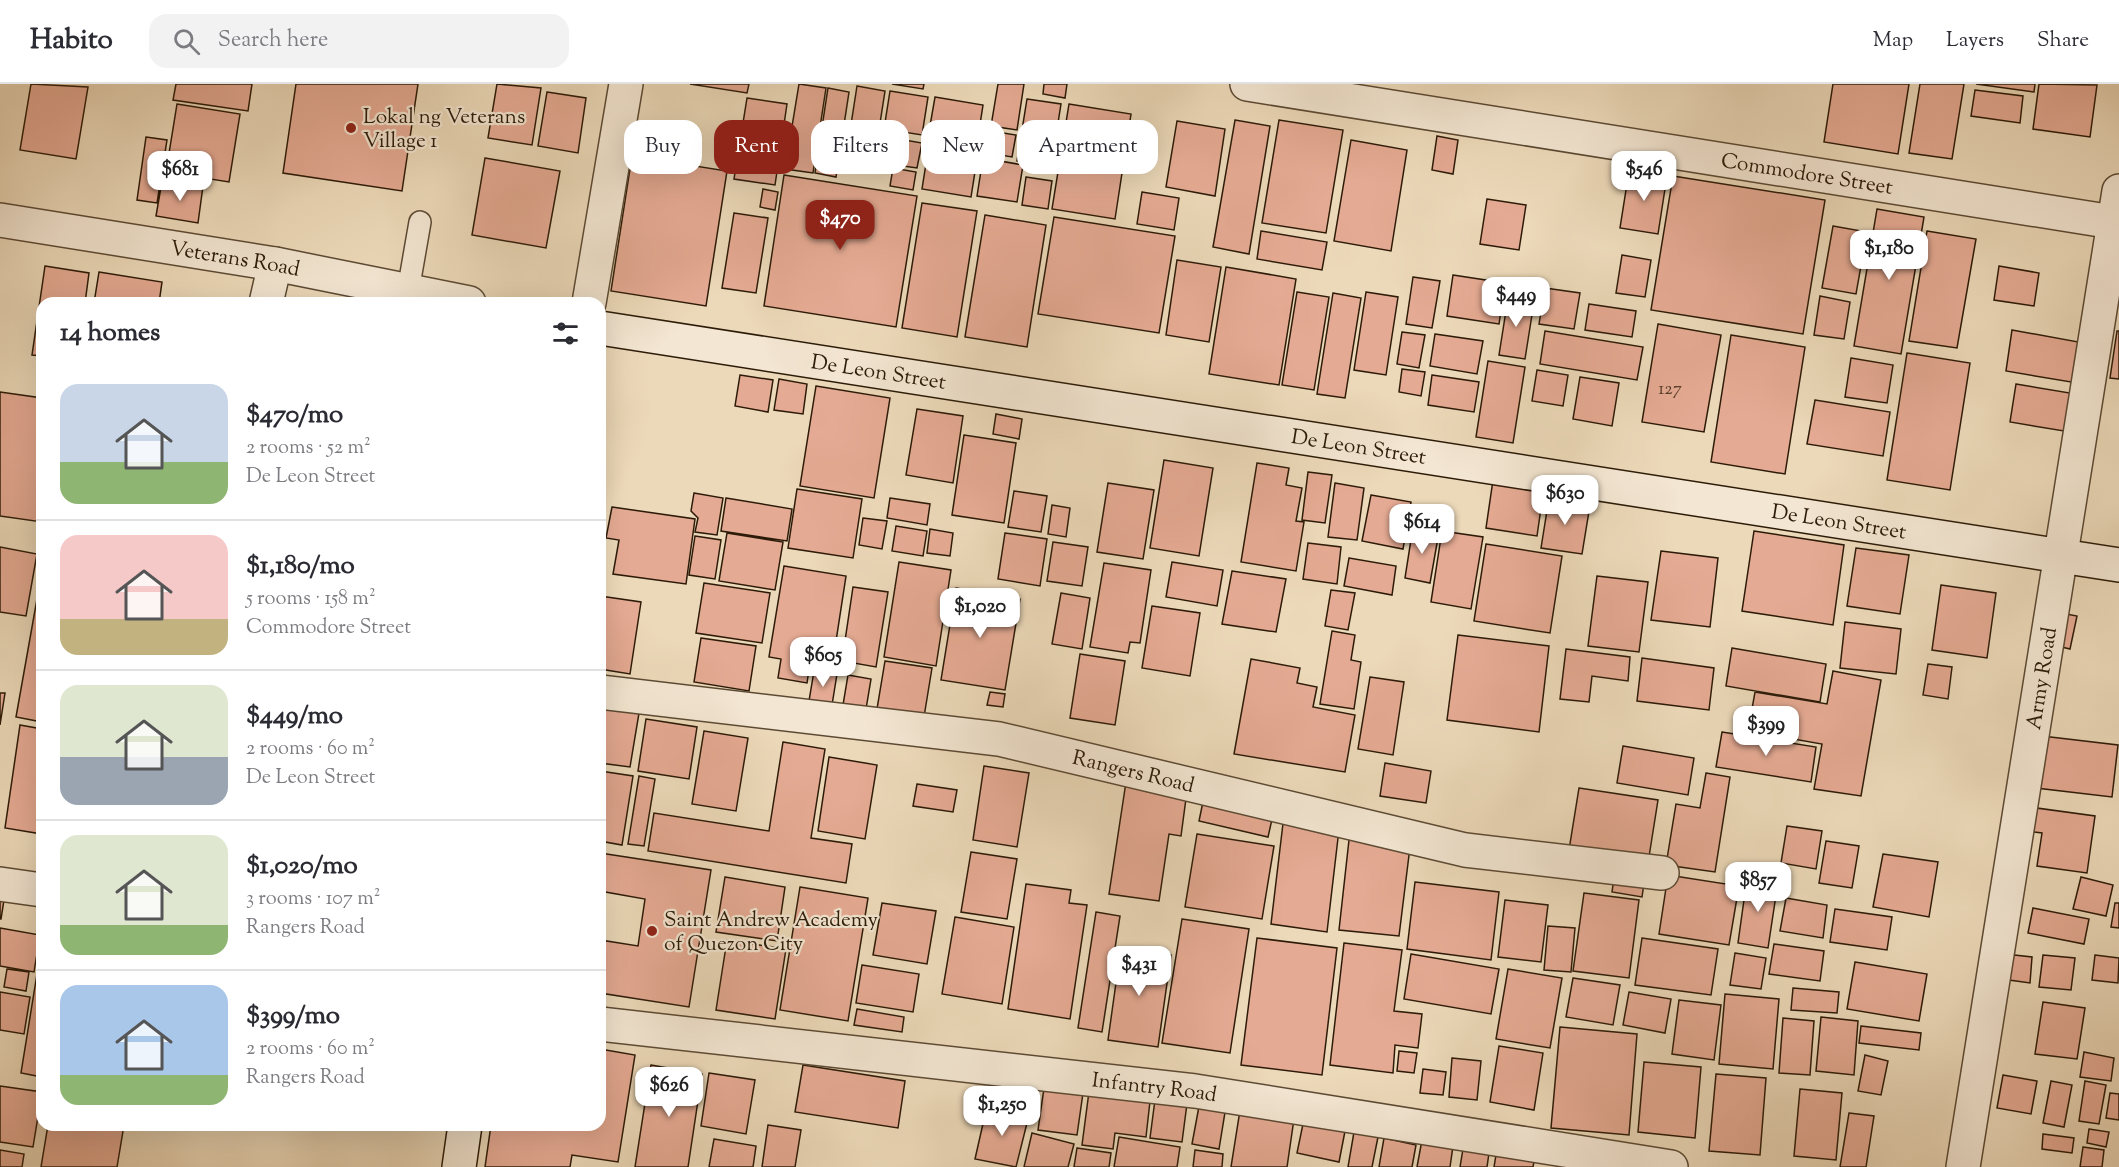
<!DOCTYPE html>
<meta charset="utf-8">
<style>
body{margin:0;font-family:"Sorts Mill Goudy",serif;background:#f2f2f3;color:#2b2b33;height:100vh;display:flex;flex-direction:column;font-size:22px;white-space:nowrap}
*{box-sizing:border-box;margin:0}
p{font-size:20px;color:#7c7c81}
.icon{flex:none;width:33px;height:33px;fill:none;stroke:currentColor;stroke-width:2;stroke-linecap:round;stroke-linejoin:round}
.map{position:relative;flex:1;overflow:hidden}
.sheet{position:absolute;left:36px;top:213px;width:570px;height:834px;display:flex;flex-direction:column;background:#fff;border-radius:18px;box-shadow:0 6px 24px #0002}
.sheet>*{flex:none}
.hud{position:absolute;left:624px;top:36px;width:570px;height:54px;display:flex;gap:12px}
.price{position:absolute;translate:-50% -51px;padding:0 14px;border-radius:12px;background:#fff;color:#222;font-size:20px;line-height:39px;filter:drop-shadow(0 2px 3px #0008)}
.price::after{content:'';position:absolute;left:50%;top:36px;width:18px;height:14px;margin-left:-9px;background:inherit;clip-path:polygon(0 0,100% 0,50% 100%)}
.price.active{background:#8f2418;color:#fff}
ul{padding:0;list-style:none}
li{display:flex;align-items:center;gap:18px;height:150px;padding:0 24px}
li+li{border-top:2px solid #e1e1e2}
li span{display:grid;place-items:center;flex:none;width:168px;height:120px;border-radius:18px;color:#555}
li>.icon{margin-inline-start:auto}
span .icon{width:72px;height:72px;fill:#fffc;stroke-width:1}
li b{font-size:26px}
h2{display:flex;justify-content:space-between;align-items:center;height:72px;padding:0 24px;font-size:26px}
.pill{padding:0 21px;border-radius:18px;background:#fff;box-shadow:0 6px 24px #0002;font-size:21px;line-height:54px}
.pill.active{background:#8f2418;color:#fff}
header{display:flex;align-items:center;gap:36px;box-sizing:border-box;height:84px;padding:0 30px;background:#fff;border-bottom:2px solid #e1e1e2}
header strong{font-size:28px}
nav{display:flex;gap:33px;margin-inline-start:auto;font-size:21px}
.search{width:420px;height:54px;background:#f2f2f3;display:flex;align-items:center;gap:15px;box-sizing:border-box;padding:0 21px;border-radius:18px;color:#7c7c81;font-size:22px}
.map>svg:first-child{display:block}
.building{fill:#e5aa93;stroke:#2c1b08;stroke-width:1.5}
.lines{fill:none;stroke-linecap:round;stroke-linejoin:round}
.lane-casing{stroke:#5c4a34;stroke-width:24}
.street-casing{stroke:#5c4a34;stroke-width:36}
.secondary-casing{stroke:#2c1b08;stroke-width:36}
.lane{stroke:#f3e6d2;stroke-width:21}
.street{stroke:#f3e6d2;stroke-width:33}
.secondary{stroke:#f3e6d2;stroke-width:33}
.poi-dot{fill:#8f2418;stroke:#f3e6d2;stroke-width:2}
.labels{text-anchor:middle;stroke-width:4.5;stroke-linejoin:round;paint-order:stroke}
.number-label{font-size:18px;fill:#5a3f2b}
.poi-label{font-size:21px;fill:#2c1b08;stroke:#f3e6d2;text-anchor:start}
.street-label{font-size:21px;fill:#2c1b08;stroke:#f3e6d2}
</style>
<header>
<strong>Habito</strong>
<div class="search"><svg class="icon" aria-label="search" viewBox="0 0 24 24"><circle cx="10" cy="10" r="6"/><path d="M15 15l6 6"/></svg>Search here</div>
<nav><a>Map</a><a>Layers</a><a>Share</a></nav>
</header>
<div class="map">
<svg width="2119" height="1083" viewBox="0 0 2119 1083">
<rect width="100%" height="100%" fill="#ecd9b9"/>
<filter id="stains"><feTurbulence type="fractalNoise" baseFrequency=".00333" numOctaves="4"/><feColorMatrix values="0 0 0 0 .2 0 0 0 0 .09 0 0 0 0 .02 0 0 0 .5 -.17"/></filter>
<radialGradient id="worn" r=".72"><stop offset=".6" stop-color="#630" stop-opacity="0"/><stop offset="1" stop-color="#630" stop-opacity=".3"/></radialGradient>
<path class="building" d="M31,0L88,3L76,75L20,66Z
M176,0H252L248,27L173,16Z
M296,0H418L402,107L283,89Z
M497,0L541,4L532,61L488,54Z
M690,0H749L747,9Z
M799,0L826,4L813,89L785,85Z
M892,0H924L923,5Z
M998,0H1024L1017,46L991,42Z
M1044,0H1067L1065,14L1043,10Z
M1833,0H1909L1898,70L1824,58Z
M1920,0H1964L1952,75L1909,69Z
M1976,0H2035L2034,8Z
M2039,0L2097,1L2090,53L2033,45Z
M857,2L885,7L878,52L850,47Z
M828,4L849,8L836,93L815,89Z
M1975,6L2023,12L2020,39L1971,32Z
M890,7L928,13L922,51L884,45Z
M547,8L586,14L578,69L538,62Z
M935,13L983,21L976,66L927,59Z
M747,14L787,20L775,101L734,95Z
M1027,15L1061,20L1051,83L1017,77Z
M177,20L240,30L229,98L166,88Z
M1069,20L1131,30L1115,135L1052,125Z
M1235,36L1270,42L1249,170L1213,163Z
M1279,36L1343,46L1326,149L1262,139Z
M1177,37L1225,45L1215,112L1166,103Z
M991,47L1016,51L1012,73L988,69Z
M1437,52L1458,56L1453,90L1432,86Z
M146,53L167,56L157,119L137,116Z
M856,53L887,58L884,78L853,73Z
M893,54L922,59L917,84L889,80Z
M1351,56L1407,66L1391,167L1334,157Z
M928,67L977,75L971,113L922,105Z
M632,72L727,87L706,222L611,207Z
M485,74L560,87L546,164L472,151Z
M983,74L1023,81L1017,118L977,112Z
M893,84L916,88L913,106L890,102Z
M1629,87L1667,92L1658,150L1620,144Z
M784,91L917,112L896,243L764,222Z
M1673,92L1825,116L1803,250L1651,226Z
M1026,93L1052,97L1048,125L1022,121Z
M162,97L203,102L198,139L156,132Z
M763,105L778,108L775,126L760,123Z
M1142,108L1179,114L1174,146L1137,140Z
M1487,115L1526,121L1519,166L1480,160Z
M922,119L977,127L957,253L902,244Z
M1877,125L1924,133L1901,270L1854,262Z
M734,129L768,134L756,209L722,204Z
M985,131L1046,141L1027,263L965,253Z
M1054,133L1175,152L1159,249L1038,230Z
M1833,142L1867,148L1856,210L1822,204Z
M1261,147L1327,158L1322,186L1257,175Z
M1927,147L1976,155L1957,264L1909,257Z
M1622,171L1651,176L1645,213L1616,209Z
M1177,176L1221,183L1209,258L1166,251Z
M45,182L89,189L85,219H42V272L32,271Z
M1999,182L2039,189L2034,222L1994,216Z
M1226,183L1296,195L1279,301L1209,290Z
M99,188L162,198L159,219H94Z
M1453,191L1505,199L1499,240L1447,232Z
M1413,193L1440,197L1432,244L1406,240Z
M1545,204L1580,209L1574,245L1539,240Z
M1297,208L1329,213L1314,306L1282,301Z
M1366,208L1398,213L1386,291L1354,286Z
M1333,209L1361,214L1345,314L1317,310Z
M1820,212L1850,218L1844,255L1814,251Z
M1508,214L1534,218L1525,275L1499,271Z
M1589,220L1636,227L1632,253L1585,246Z
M1658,240L1721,251L1704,348L1642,338Z
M2012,246L2084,259L2077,299L2006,287Z
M1545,247L1643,263L1637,296L1540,280Z
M2117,247H2119V295L2110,294Z
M1402,248L1425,251L1419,284L1397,280Z
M1435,250L1483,257L1477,290L1430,282Z
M1731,251L1805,263L1785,390L1711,378Z
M1907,269L1970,279L1950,406L1887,396Z
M1851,274L1893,281L1887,319L1845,313Z
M1488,277L1525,283L1513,359L1476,353Z
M1402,285L1425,288L1421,312L1399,308Z
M1537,286L1568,291L1563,322L1532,317Z
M740,291L773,296L768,328L735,322Z
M1432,291L1479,298L1474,328L1428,321Z
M1580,293L1619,299L1612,342L1573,335Z
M779,295L807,300L803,330L774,326Z
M2016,300L2076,310L2070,348L2010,338Z
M816,302L890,314L874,414L800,402Z
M0,308L42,314V438L0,432Z
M1815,316L1890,328L1883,372L1807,360Z
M917,325L963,332L953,399L906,391Z
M996,330L1022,335L1019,355L993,350Z
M964,351L1016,359L1004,439L952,431Z
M1164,376L1213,384L1199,472L1150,464Z
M1257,379L1289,384L1286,401L1302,404L1296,437L1304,438L1296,487L1241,478Z
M1308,388L1332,391L1325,439L1302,436Z
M1493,396L1544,403L1537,452L1486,444Z
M1108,399L1154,406L1143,475L1097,468Z
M1335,399L1364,404L1357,456L1328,453Z
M797,405L862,415L853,474L788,464Z
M1014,407L1047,412L1041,448L1008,443Z
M694,409L723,414L717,451L695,448L698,434L691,427Z
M1371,411L1411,418L1403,465L1362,457Z
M726,414L792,425L787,457L721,447Z
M890,414L930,420L927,441L887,434Z
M1549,414L1590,421L1582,470L1541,464Z
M1052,421L1070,424L1066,453L1048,450Z
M612,423L695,435L686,500L613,490L619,456L606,454Z
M863,434L887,437L882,465L859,461Z
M896,442L927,447L923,472L892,467Z
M1413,443L1439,448L1430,499L1405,494Z
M930,445L953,449L950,472L927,469Z
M1442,447L1483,453L1471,525L1431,518Z
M1754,447L1844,461L1833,541L1742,527Z
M727,449L783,458L775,506L719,497Z
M1005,449L1047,455L1040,502L998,495Z
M695,452L721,456L715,495L689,491Z
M600,455L604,456L600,481Z
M1053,458L1088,463L1082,502L1047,497Z
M1308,459L1341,463L1337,500L1303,495Z
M1486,460L1562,472L1550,549L1474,537Z
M0,463L37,470L26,532L0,528Z
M1856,464L1909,471L1900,530L1847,522Z
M1661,467L1718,474L1710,543L1651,536Z
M1349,474L1396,482L1392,511L1344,502Z
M899,478L951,486L936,582L884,573Z
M1172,478L1223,486L1217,522L1166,513Z
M1104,479L1151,486L1140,559L1130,558L1128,569L1090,563Z
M784,482L846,492L832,583L810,579L807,599L778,594L781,575L769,573Z
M1232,487L1286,495L1276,548L1222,540Z
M1597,492L1648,498L1639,568L1588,562Z
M704,499L770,509L762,559L696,549Z
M1941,501L1996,509L1987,574L1932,566Z
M853,503L888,508L876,583L842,577Z
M956,504L1020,515L1005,606L941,596Z
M1331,506L1355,509L1348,546L1325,542Z
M1061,509L1090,514L1082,565L1052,560Z
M600,512L641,518L630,590L600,585Z
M37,515L42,516V638L16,633Z
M1152,522L1200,529L1190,592L1142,584Z
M2056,528L2077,532L2070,565L2049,560Z
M1845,538L1901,545L1896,590L1840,584Z
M1332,547L1355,551L1351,576L1361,578L1354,625L1320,620Z
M1458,551L1549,562L1539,648L1447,636Z
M701,554L756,562L749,607L694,598Z
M1732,564L1826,580L1820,618L1726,602Z
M1566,565L1630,573L1628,597L1592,592L1589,618L1560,615Z
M1080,570L1125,577L1115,641L1070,634Z
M1642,574L1714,584L1709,626L1637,617Z
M1251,575L1300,584L1297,599L1317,603L1313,623L1355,631L1345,688L1234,670Z
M885,577L932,584L923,639L876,631Z
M1928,580L1952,583L1948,615L1923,611Z
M814,587L837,590L832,621L809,617Z
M1833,587L1881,596L1861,712L1814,705L1822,660L1748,647L1755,608L1827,620Z
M848,591L871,595L866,625L843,621Z
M1370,593L1404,598L1393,671L1358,665Z
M990,608L1005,610L1003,623L987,621Z
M0,609H5L0,641Z
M600,622L639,629L630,683L600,679Z
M646,635L697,643L689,695L638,687Z
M20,641L42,645V750L5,744Z
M704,647L748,654L736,727L692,720Z
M1722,648L1816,663L1811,698L1716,683Z
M2042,652L2118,661L2112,713L2036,704Z
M783,658L825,665L811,754L852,760L846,799L648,767L654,729L769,747Z
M1623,662L1694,674L1688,711L1617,699Z
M829,673L877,681L865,755L818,747Z
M1385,679L1431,687L1426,719L1380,712Z
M984,682L1029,689L1017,763L973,756Z
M600,687L633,692L622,761L600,757Z
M1706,689L1730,693L1715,788L1666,781L1676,720L1700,724Z
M639,692L655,695L644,762L628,760Z
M1126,698L1187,707L1181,752L1169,750L1159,817L1109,810Z
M917,700L957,706L953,728L913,722Z
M1579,704L1658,716L1648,779L1569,766Z
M1205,708L1275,722L1268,753L1199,737Z
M2022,722L2095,732L2087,789L2037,782L2042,749L2018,746Z
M1284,731L1340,737L1327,848L1271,840Z
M1787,742L1822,747L1816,785L1781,779Z
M1350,747L1411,755L1399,852L1339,846Z
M1197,750L1274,762L1262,835L1185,823Z
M1826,757L1859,762L1852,804L1819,799Z
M971,768L1017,775L1007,835L961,828Z
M600,769L711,786L689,923L600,909V856L638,862L645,815L600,807Z
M1883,770L1938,778L1929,833L1873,823Z
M1615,787L1645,792L1642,813L1612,808Z
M1668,791L1739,802L1729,861L1659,850Z
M725,793L785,803L777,857L716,848Z
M2081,793L2113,801L2106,832L2073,825Z
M1747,794L1778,798L1768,864L1738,859Z
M1415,798L1499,808L1491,876L1407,865Z
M1026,800L1071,806L1069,819L1087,821L1070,935L1008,925Z
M800,803L868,814L848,937L780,926Z
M1584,809L1639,816L1629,894L1573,887Z
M1786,814L1827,821L1823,854L1780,847Z
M0,815L4,816L1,835H0Z
M1505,816L1548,821L1541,878L1498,873Z
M882,819L936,827L927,880L873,871Z
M2115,819H2119V844L2111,843Z
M2033,824L2089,835L2084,860L2028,849Z
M1835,825L1892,833L1887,866L1830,858Z
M1096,828L1120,832L1102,948L1078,944Z
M955,833L1014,843L1002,920L942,910Z
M1182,835L1249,845L1230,969L1162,959Z
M1548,842L1575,844L1571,888L1544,886Z
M0,844L40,851L34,888L0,882Z
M1257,854L1337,864L1322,991L1241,981Z
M1642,854L1718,865L1711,911L1635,901Z
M727,856L786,865L775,935L716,926Z
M42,859V993L21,989Z
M1344,859L1402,866L1394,927L1422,930L1418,964L1395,961L1393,989L1330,981Z
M1774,860L1824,867L1820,897L1769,890Z
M1121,863L1171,871L1158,963L1108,956Z
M1735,869L1766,874L1761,905L1730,901Z
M1411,870L1499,885L1491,930L1404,915Z
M2005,870L2032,873L2030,899L2002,895Z
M2043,871L2075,874L2071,906L2039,903Z
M2095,871L2119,874L2118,899L2092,896Z
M1855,878L1927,890L1919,937L1847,925Z
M862,881L919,890L913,928L856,919Z
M7,885L29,888L26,907L4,903Z
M1508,885L1562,894L1550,964L1496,955Z
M1573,894L1620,901L1613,941L1566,933Z
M1793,904L1839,908L1837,929L1791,926Z
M0,908L30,913L24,950L0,946Z
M1629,908L1671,915L1665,949L1623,941Z
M1725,910L1779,915L1773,985L1719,980Z
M1679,916L1721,921L1714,976L1672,970Z
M2043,918L2085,924L2077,975L2035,970Z
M857,925L904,933L902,948L854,941Z
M1821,933L1858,937L1854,991L1816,987Z
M1783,934L1814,937L1810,991L1779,989Z
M1861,942L1921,949L1919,966L1859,959Z
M1560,943L1637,950L1629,1051L1551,1044Z
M1499,962L1543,969L1534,1026L1490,1018Z
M600,965L635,971L618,1078L572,1071L570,1083H485L491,1041H600Z
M1399,967L1417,969L1414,989L1397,987Z
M2084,968L2114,974L2111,997L2080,993Z
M1865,971L1888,977L1881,1011L1858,1007Z
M1452,974L1481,977L1477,1016L1449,1013Z
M1644,978L1701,983L1695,1054L1638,1048Z
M651,981L702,990L688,1083H635Z
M803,981L905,997L898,1044L795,1028Z
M1423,985L1446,988L1443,1011L1420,1009Z
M709,989L755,996L746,1050L701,1042Z
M1716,990L1766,994L1760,1071L1709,1067Z
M2003,991L2037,997L2031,1030L1997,1024Z
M1003,992L1036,1000L1030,1023L997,1015Z
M1045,997L1084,1002L1077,1051L1038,1046Z
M2051,997L2072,1001L2064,1043L2043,1039Z
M2085,997L2106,1001L2099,1040L2079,1037Z
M1090,1000L1151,1008L1146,1053L1115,1049L1113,1065L1082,1061Z
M0,1002L42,1008L33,1063L0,1058Z
M1800,1005L1842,1009L1836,1076L1794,1072Z
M1156,1008L1188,1012L1182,1058L1150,1054Z
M2110,1009L2119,1010V1036L2106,1034Z
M1200,1017L1226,1022L1219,1065L1192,1060Z
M1241,1020L1295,1028L1287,1083H1231Z
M987,1022L1029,1031L1016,1083L975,1075Z
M1849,1029L1874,1032L1866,1083H1840Z
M1304,1035L1346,1042L1339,1078L1297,1069Z
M48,1041H124L117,1083H41Z
M768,1041L801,1046L795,1083H762Z
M2089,1045L2109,1048L2106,1063L2087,1059Z
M1354,1048L1378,1053L1372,1083H1348Z
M1032,1049L1074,1060L1068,1083H1024Z
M2043,1050L2074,1054L2072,1069L2042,1065Z
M1119,1053L1180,1063L1177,1083H1114Z
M1384,1054L1416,1061L1412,1083H1379Z
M714,1055L756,1062L753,1083H709Z
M1422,1056L1453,1062L1450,1083H1417Z
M2083,1063L2104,1066L2102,1083H2080Z
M1077,1064L1111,1069L1109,1083H1074Z
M1463,1065L1489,1069L1487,1083H1460Z
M0,1066L24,1070L22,1083H0Z
M1195,1066L1223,1070L1222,1083H1193Z
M1496,1071L1534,1077L1533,1083H1494Z"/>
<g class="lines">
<g class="lane-casing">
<path id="lane" d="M408,207L420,138"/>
</g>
<g class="street-casing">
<g id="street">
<path id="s1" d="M1247,0L2119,139"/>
<path id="s2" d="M0,136L275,180L469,219"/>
<path d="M266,219L275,180"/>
<path d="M589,219L626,0"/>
<path id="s3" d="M600,608L999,655L1465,766L1662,789"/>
<path d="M0,800L42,806"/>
<path id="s4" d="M600,940L1195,1007L1671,1083"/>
<path id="s5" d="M1963,1083L2119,107"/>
</g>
</g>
<g class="secondary-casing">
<g id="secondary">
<path id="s6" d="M600,244L2119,481"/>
<path d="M459,1083L465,1041"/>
</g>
</g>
<use href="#lane" class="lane"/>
<use href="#street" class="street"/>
<use href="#secondary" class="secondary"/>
</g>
<g class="poi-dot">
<circle cx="351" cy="44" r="6"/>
<circle cx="652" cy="847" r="6"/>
</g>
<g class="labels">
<g class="number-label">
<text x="1670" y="310">127</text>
</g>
<g class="poi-label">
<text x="363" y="39">Lokal ng Veterans<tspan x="363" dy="24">Village 1</tspan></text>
<text x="664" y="842">Saint Andrew Academy<tspan x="664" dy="24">of Quezon City</tspan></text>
</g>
<g class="street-label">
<text dy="7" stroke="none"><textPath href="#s1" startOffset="567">Commodore Street</textPath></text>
<text dy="7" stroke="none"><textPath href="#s2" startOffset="238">Veterans Road</textPath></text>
<text dy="7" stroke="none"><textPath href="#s6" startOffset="282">De Leon Street</textPath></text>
<text dy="7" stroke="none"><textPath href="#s6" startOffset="768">De Leon Street</textPath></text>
<text dy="7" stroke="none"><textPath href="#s6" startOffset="1254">De Leon Street</textPath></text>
<text dy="7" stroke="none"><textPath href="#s5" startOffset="495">Army Road</textPath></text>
<text dy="7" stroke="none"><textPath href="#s3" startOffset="540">Rangers Road</textPath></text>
<text dy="7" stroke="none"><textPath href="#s4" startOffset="558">Infantry Road</textPath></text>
</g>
</g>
<rect width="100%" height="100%" filter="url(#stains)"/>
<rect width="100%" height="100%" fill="url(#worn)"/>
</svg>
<b class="price" style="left:180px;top:118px">$681</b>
<b class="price" style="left:1644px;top:118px">$546</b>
<b class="price active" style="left:840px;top:167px">$470</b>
<b class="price" style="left:1889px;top:197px">$1,180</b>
<b class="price" style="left:1516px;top:244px">$449</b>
<b class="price" style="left:1565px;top:442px">$630</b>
<b class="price" style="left:1422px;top:471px">$614</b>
<b class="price" style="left:980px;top:555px">$1,020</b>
<b class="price" style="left:823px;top:604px">$605</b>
<b class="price" style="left:1766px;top:673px">$399</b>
<b class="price" style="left:1758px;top:829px">$857</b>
<b class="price" style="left:1139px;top:913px">$431</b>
<b class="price" style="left:669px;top:1034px">$626</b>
<b class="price" style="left:1002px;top:1053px">$1,250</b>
<div class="hud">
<a class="pill">Buy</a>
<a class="pill active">Rent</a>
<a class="pill">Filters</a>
<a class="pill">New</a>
<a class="pill">Apartment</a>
</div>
<section class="sheet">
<h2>14 homes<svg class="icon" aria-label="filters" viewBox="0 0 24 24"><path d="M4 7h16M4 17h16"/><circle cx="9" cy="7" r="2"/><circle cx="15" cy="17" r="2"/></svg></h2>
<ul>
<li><span style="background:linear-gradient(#c9d6e8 65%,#8fb573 0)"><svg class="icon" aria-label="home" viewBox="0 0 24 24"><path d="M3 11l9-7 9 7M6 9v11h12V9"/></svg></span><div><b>$470/mo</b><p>2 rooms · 52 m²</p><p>De Leon Street</p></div></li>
<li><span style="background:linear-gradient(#f6c9c9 70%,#c2b280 0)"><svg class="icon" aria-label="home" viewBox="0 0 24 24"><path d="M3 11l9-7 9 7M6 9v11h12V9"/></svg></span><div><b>$1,180/mo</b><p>5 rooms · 158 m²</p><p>Commodore Street</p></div></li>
<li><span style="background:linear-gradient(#dfe7d0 60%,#9aa5b1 0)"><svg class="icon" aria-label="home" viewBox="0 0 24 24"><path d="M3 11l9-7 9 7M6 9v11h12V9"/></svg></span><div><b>$449/mo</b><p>2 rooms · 60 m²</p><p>De Leon Street</p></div></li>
<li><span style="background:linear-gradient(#dfe7d0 75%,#8fb573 0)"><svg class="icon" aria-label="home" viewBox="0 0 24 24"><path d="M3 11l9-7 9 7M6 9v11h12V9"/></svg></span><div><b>$1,020/mo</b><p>3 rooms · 107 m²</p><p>Rangers Road</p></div></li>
<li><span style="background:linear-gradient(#a9c7e8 75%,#8fb573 0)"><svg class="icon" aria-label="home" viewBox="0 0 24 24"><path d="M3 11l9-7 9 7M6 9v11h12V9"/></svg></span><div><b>$399/mo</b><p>2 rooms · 60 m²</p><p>Rangers Road</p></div></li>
</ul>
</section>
</div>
